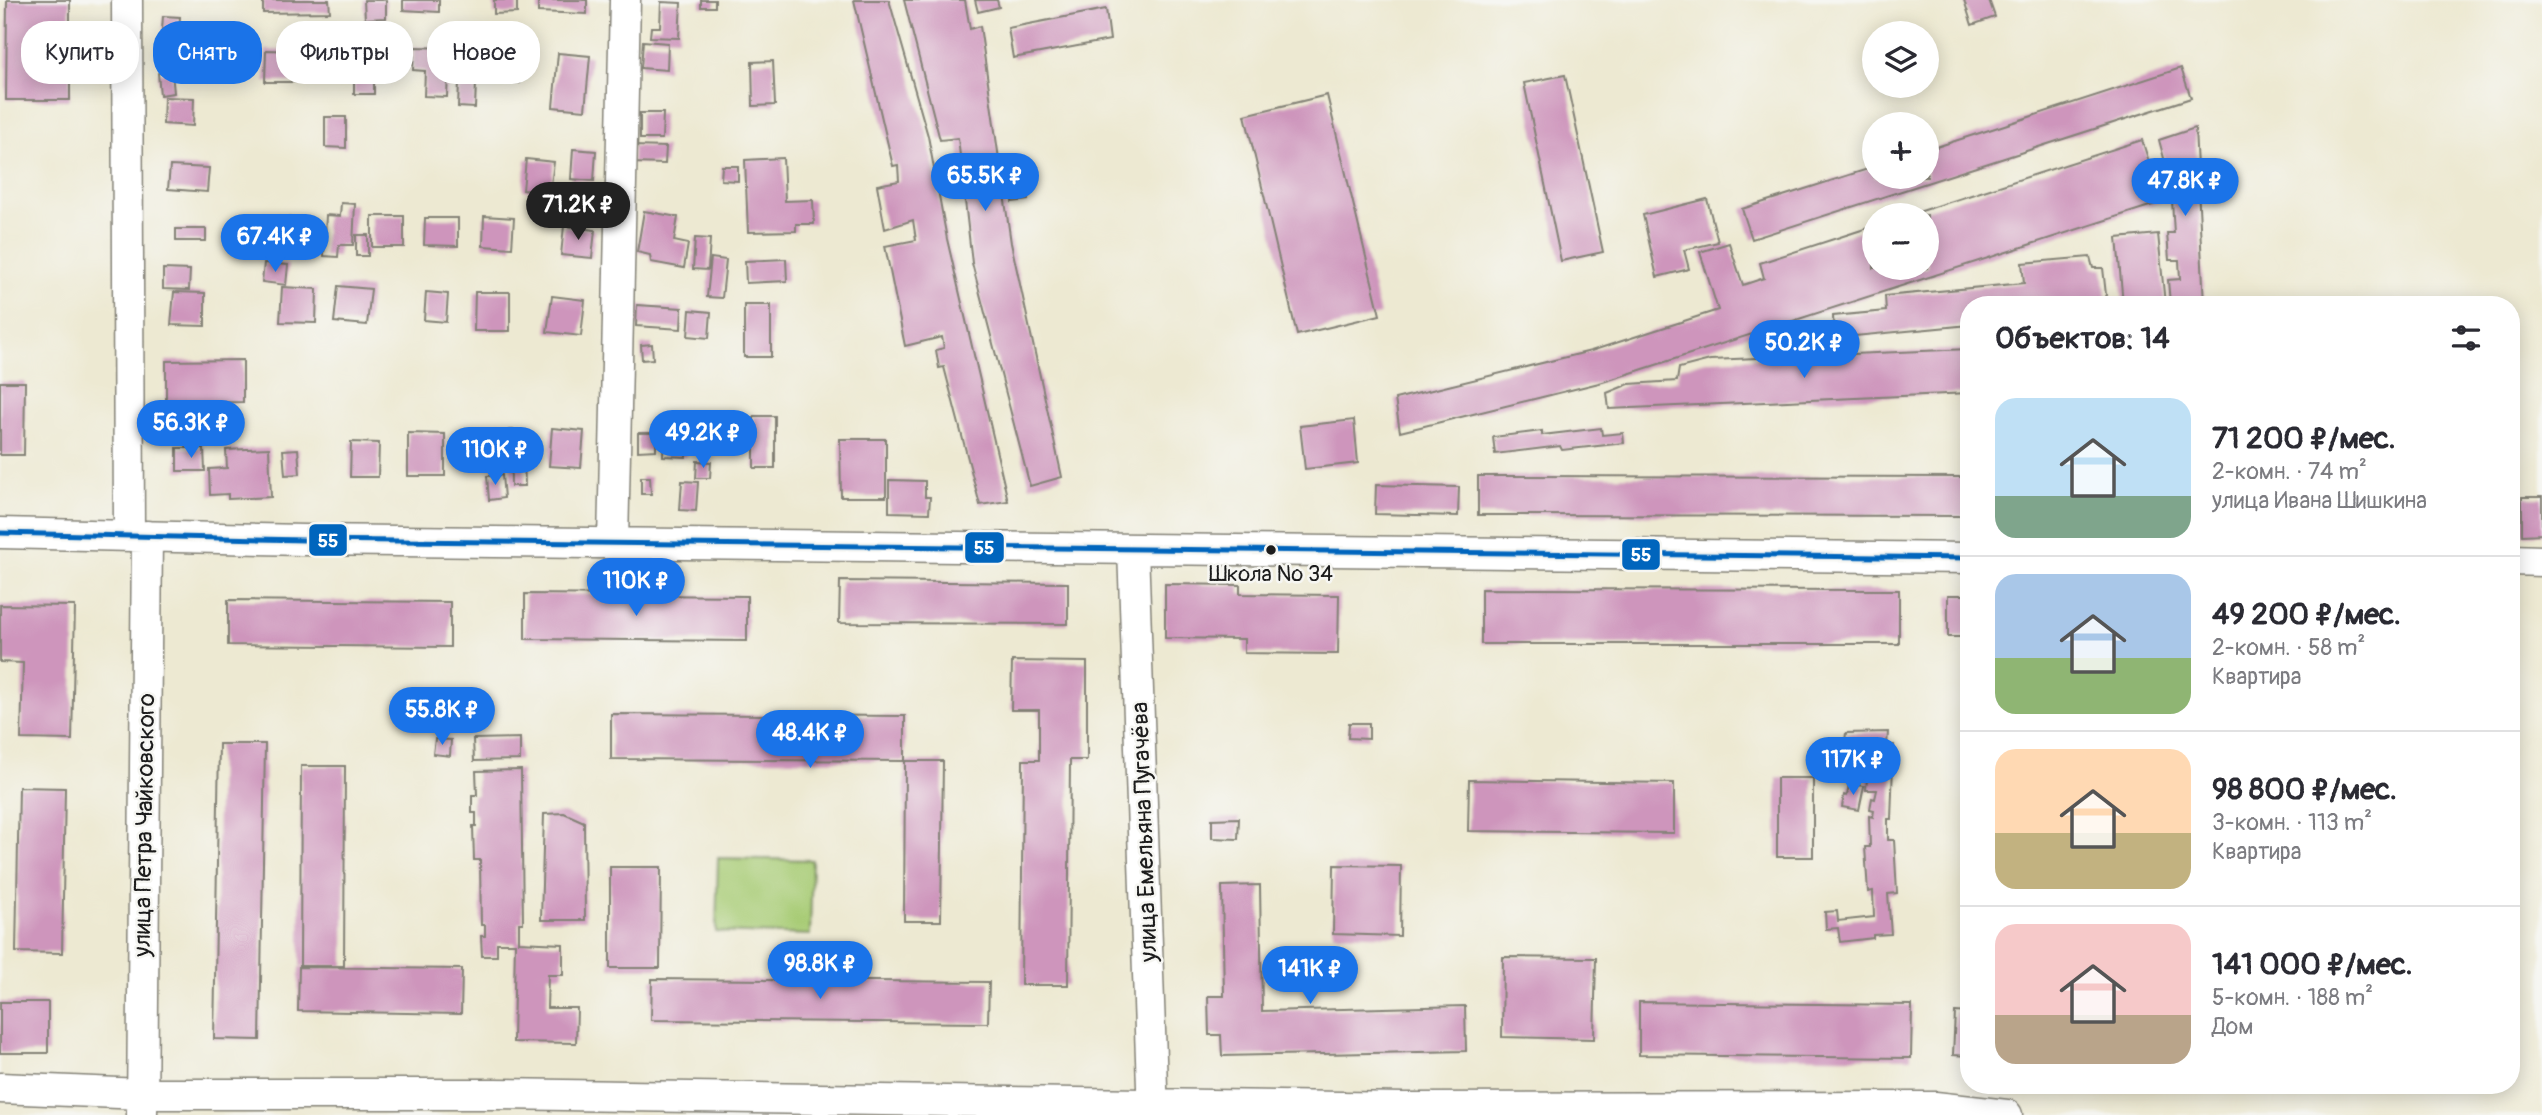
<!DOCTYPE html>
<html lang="ru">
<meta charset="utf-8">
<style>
body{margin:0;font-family:Pangolin,sans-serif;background:#f7f7f7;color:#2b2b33;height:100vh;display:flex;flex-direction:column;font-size:26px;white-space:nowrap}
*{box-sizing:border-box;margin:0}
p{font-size:23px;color:#7c7c81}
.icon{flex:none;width:38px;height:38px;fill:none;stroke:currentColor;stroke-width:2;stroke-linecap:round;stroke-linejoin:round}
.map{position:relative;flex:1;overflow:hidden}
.drawer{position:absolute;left:1960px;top:296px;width:560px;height:798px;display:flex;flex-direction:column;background:#fff;border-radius:28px;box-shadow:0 4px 18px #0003}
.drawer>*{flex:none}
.banner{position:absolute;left:21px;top:21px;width:665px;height:63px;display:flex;gap:14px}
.tools{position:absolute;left:1862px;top:21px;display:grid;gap:14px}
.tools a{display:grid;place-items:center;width:77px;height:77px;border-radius:50%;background:#fff;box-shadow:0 4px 18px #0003;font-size:35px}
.price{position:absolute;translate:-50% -60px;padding:0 16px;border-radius:24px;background:#1a73e8;color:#fff;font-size:23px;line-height:46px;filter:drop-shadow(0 2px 4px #0008)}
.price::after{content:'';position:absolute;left:50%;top:42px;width:21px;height:16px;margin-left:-10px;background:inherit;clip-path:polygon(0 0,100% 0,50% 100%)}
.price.selected{background:#222;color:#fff}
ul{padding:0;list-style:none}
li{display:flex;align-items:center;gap:21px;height:175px;padding:0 35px}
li+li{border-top:2px solid #e1e1e2}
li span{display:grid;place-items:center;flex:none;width:196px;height:140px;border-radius:21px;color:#555}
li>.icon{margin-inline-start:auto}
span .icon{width:84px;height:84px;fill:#fffc;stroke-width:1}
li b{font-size:30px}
h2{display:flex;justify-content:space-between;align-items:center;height:84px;padding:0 35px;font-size:30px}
.tag{padding:0 24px;border-radius:28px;background:#fff;box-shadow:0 4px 18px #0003;font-size:24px;line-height:63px}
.tag.selected{background:#1a73e8;color:#fff}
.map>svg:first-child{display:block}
.green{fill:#a8cc76;stroke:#627449;stroke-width:2}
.building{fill:#ce95bc}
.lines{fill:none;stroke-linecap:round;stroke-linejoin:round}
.minor-casing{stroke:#848277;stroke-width:33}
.minor{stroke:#fff;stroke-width:30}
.bus-1-casing{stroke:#f6f6f2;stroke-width:10}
.bus-1{stroke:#0065bd;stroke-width:5}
.bus-dot{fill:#1c1c1c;stroke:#f6f6f2;stroke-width:2.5}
.labels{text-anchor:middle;stroke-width:5;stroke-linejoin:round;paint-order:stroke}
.bus-label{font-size:22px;fill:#1c1c1c;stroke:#f6f6f2}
.street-label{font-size:24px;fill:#1c1c1c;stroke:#f6f6f2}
.line-badge{stroke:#f6f6f2;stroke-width:2.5}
.badge-label{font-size:19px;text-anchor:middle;font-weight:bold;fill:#fff}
</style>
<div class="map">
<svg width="2542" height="1115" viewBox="0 0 2542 1115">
<rect width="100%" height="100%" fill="#f6f6f2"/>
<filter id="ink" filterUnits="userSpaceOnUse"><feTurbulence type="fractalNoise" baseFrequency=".0143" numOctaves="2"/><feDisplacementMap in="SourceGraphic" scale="14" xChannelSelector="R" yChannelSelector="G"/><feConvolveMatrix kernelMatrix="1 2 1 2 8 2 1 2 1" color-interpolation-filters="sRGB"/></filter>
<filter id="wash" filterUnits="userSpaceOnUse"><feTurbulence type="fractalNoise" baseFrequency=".00686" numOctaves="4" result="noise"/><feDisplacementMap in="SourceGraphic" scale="28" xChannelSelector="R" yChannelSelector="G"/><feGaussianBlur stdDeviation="1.57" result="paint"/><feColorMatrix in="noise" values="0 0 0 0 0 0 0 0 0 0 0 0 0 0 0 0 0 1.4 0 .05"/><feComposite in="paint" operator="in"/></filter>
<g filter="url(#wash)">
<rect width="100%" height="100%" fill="#ede9d2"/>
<path class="green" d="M718,858L812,860L810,935L716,932Z"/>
<g id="blocks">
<path class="building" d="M7,0H70V100H6Z
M263,0H329L330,12L263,13Z
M364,0H386V18L365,19Z
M403,0H439V12L403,10Z
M494,0H517V13L494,14Z
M538,0H587V14L538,12Z
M701,0H715V7H701Z
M854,0H889L928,136L947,239L1008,501L980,505L944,367L939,368L936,350L944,348L942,337L905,346L885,246L916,240L913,220L885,229L877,185L899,181L898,165L893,166Z
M904,0H965L970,29L980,26L1011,243L1062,477L1030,486L972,263L958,138L940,140Z
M975,0H997L999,7L978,12Z
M1964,0H1989L1995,17L1972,25Z
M661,2L681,3L679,38L650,37L651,27H660Z
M1106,9L1110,40L1013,58L1008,28Z
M163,16L180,17L179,31L162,30Z
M175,36L209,37L208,71L173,69Z
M643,41L668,43L667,70L641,68Z
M354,47H381L382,77L374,78V94H354Z
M414,47L449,48L447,97L424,96L425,71L413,70Z
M266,50L298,51L297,82H265Z
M558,53L590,56L585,110L553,107Z
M460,55L477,56L475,108L458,107Z
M490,57L522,58L520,83L489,82Z
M773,61L775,105L753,106L752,62Z
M2181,68L2191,98L1752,239L1742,209L1874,167V177H1927V150Z
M172,72L174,93L160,95L158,73Z
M1565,75L1603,252L1561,261L1524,83Z
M1327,95L1380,315L1297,335L1245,115Z
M164,97L194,98L193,126L163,124Z
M640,113H663L662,139H640Z
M325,117H346V148L325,147Z
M2195,128L2204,304H2170L2168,280L2180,279L2179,260H2169L2167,233H2174L2171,184L2159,140Z
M2142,140L2162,202L1603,382L1400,432L1395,399L1591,351L1718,310L1700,252L1729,243L1743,285L1764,278L1760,263L1874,226V268H1927V215H1909Z
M633,146L666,147L665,164L632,163Z
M573,149L596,151L594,181L571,179Z
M783,158L785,201L813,200L814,224H796V231L748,232L745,160Z
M526,159L554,162L550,193L523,190Z
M170,166L209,168L207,192L168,189Z
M722,166H738V181L721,180Z
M1027,182L1028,200L1012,202L1011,183Z
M557,185L583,187L582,204L555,202Z
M1707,199L1718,242L1684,250L1689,269L1657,277L1643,215Z
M341,203L355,204L353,245H339L338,257L324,256L326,215L340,216Z
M644,211L678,217L674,241L688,244L684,268L651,262L650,255L637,252Z
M267,216L292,218L291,247L265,245Z
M372,216H404V247H372Z
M484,216L514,218L512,248L483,246Z
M425,218H458V246L424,245Z
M564,226L595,230L592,258L561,255Z
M176,229H206V241H176Z
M2158,234L2165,304H2123L2117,238Z
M356,235H368V256H356Z
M695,238L710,239L708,270L693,269Z
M2090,257L2093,268H2103L2107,304H1969V325L1834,338L1833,316L1886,311L1885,296L2024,283L2022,263Z
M711,258L726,260L722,298L707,297Z
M786,259L787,281L746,283L745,261Z
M264,263L288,265L286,285L262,282Z
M163,269L190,270L189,290L163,289Z
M338,286L371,289L367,325L334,322Z
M282,287L317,289L316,323L280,322Z
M174,292L205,293V326L171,325Z
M426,292L448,294L446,322L424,320Z
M475,292H510V331H474Z
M552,296L585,300L581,336L547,332Z
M637,305L682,308L681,329L636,326Z
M744,305H771V357H744Z
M690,310L711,312L709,338L688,336Z
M652,344L653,359L642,360L641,345Z
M1969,349V393L1609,409L1607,393L1629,384L1677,381L1679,368L1710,360Z
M243,360V402L166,403V361Z
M0,382H25L24,455H0Z
M754,416H775V468H754Z
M1354,420L1358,463L1305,469L1300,426Z
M552,428L584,431L581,468L549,466Z
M1601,428L1602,435L1623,433L1624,443L1562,450L1560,446L1495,454L1493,437L1542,431V435Z
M510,430H523L525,486H511Z
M664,432L687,433L686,457L663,456Z
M408,433L445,434V476H408Z
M638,433H656V450L638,451Z
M840,439H886V497H841Z
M351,442L379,443L378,477H350Z
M469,442H508L507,467H469Z
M177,448H204L205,471H177Z
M269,448L271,497L228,499V494L210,495L209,469L227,468L226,450Z
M298,449L300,474L285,475L283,450Z
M697,461L711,462L710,478H696Z
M502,475L504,498L489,500L487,476Z
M1478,476L1969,477V516L1478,515Z
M641,477H650L651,494H641Z
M889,480L925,481V497H930L929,513L889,512Z
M682,481L698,482L696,511L680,510Z
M1376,485L1459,487L1458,516L1375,514Z
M2522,497H2542V534L2522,535Z
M840,581L1068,583V624L839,623Z
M1165,584L1240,585V594L1339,595L1338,654L1244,653V639L1165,638Z
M1481,589L1899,590V644H1481Z
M525,594L747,596V641L525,639Z
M1948,595H1969V637H1948Z
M228,600L450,602V647L228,645Z
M0,605L75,606L72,740L21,739L23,663L0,662Z
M1012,661L1087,662V760H1070L1068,985H1021L1023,760H1039V710H1011Z
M611,714L905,716V761H943L941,921H904L905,761L611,759Z
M1349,723H1369V739L1348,738Z
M1888,732L1887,745H1894L1893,758H1889L1888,765H1893L1891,819H1888V840H1894L1897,893L1888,894L1891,934L1873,935V938L1840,942L1838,928L1826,929L1825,912L1837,911L1838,921L1874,917L1873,891L1868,892L1865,847H1870L1869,816L1873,817L1874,810L1870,809L1872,798L1875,799L1877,790H1866L1867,779H1861L1862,765H1866L1867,753L1844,750L1846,733Z
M520,738V760L474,761L473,739Z
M435,739L451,740L450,756L433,754Z
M219,744H265L260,1040L214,1039Z
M301,766H345L344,966H300Z
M521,770L523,923H519V942L563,944V975H548L547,1008H577L576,1043L513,1042L515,943H497V956H482L481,936H485V925H481L480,860H474L473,826H476V813H472V795H477L476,771Z
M1777,778H1813V857H1777Z
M1469,780L1674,783V833L1468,831Z
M1849,784L1864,786L1859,810L1842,807L1844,795L1847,796Z
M19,787L65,788L62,953L16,952Z
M564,813L584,822L585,920H541L544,814Z
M1239,818L1238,839L1212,838V819Z
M1334,865L1401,866L1400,936L1333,934Z
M610,867H661L660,968H610Z
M1260,885L1262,1011L1465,1006L1466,1051L1222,1056L1221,1035H1209L1208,996H1224L1222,886Z
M1503,957L1596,958L1594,1039L1502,1037Z
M299,967L462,969L461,1014L298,1011Z
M652,979L989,982L988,1023L651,1020Z
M0,1002H48V1053H0Z
M1639,1002L1912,1005L1911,1058L1639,1055Z
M1955,1012L1969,1013V1056L1953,1055Z"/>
</g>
</g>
<g filter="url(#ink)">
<use href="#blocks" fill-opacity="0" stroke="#848277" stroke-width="2"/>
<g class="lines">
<g class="minor-casing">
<path id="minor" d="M127,0L129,535
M0,533L304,540L1969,558
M613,543L625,0
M1133,549L1153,1115
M2511,560L2542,561
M0,1088L142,1094H495L1404,1108L1935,1107L2007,1115
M142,1115L147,536"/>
</g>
<use href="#minor" class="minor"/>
<g class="bus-1-casing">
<path id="bus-1" d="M0,533L304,540L1969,558"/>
</g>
<use href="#bus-1" class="bus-1"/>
</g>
</g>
<circle class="bus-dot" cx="1271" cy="550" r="6"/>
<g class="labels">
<g class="bus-label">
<text x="1271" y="581">Школа № 34</text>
</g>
<g class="street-label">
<text transform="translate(144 825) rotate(-89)" y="8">улица Петра Чайковского</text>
<text transform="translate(1144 832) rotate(-92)" y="8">улица Емельяна Пугачёва</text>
</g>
</g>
<g class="line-badge">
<rect x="308" y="523" width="40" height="34" rx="7" fill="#0065bd"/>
<rect x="964" y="531" width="41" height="33" rx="7" fill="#0065bd"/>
<rect x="1621" y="538" width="40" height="33" rx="7" fill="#0065bd"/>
</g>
<g class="badge-label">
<text x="328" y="547">55</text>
<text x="984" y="554">55</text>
<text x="1641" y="561">55</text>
</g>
</svg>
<div class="tools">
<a><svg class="icon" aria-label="layers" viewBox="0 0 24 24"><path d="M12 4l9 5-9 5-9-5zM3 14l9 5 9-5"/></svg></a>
<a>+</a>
<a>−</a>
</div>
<b class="price" style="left:985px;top:213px">65.5K ₽</b>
<b class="price" style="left:2185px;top:218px">47.8K ₽</b>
<b class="price selected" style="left:578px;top:242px">71.2K ₽</b>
<b class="price" style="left:275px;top:274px">67.4K ₽</b>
<b class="price" style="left:1804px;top:380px">50.2K ₽</b>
<b class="price" style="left:191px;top:460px">56.3K ₽</b>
<b class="price" style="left:703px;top:470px">49.2K ₽</b>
<b class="price" style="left:495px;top:487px">110K ₽</b>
<b class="price" style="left:636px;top:618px">110K ₽</b>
<b class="price" style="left:442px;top:747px">55.8K ₽</b>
<b class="price" style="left:810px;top:770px">48.4K ₽</b>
<b class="price" style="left:1853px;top:797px">117K ₽</b>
<b class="price" style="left:820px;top:1001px">98.8K ₽</b>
<b class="price" style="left:1310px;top:1006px">141K ₽</b>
<div class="banner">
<a class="tag">Купить</a>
<a class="tag selected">Снять</a>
<a class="tag">Фильтры</a>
<a class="tag">Новое</a>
</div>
<section class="drawer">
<h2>Объектов: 14<svg class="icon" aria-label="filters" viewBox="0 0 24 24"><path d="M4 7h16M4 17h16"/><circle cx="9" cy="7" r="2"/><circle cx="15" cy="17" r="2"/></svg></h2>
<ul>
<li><span style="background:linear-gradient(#bfe0f5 70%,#7fa58c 0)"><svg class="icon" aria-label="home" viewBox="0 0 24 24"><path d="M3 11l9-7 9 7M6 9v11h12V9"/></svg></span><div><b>71 200 ₽/мес.</b><p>2-комн. · 74 m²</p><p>улица Ивана Шишкина</p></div></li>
<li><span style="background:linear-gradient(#a9c7e8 60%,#8fb573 0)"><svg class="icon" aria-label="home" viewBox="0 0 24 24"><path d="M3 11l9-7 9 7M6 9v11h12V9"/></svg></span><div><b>49 200 ₽/мес.</b><p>2-комн. · 58 m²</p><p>Квартира</p></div></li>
<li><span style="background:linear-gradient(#ffd9b3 60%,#c2b280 0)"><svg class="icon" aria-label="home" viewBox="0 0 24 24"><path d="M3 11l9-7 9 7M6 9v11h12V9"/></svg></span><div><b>98 800 ₽/мес.</b><p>3-комн. · 113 m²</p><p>Квартира</p></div></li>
<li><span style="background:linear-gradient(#f6c9c9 65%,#b9a48a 0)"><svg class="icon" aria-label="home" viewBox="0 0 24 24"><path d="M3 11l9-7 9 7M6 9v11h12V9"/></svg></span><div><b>141 000 ₽/мес.</b><p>5-комн. · 188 m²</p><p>Дом</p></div></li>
</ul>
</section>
</div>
